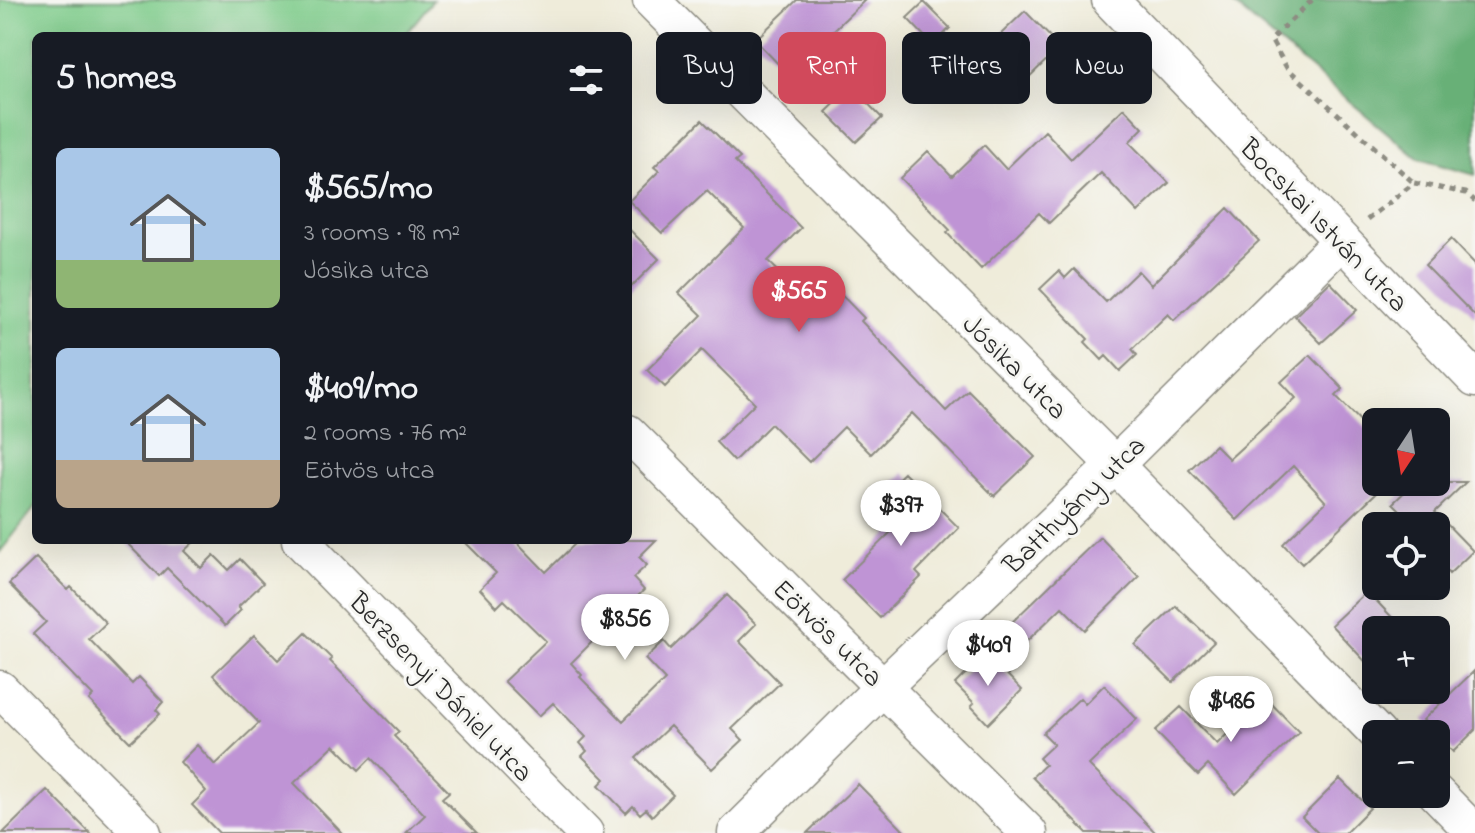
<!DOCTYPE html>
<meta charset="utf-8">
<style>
body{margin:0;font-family:"Indie Flower",sans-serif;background:#242831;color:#f1f3f6;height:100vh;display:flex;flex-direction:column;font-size:30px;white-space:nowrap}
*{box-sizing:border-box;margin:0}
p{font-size:26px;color:#9ea1a6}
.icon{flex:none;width:44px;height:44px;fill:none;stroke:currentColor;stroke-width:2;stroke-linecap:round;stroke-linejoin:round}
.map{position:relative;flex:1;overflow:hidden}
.side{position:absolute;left:32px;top:32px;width:600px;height:512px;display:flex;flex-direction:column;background:#171b24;border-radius:12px;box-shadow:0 8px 32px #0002}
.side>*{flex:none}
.banner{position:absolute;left:656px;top:32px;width:698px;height:72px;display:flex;gap:16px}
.needle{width:52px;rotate:192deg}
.fabs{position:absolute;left:1362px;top:408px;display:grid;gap:16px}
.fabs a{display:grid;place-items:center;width:88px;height:88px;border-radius:12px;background:#171b24;box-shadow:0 8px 32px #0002;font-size:40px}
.price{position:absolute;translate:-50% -68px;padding:0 18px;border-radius:28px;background:#fff;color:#222;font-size:26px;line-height:52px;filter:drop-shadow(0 2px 4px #0008)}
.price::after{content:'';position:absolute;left:50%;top:48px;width:24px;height:18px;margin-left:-12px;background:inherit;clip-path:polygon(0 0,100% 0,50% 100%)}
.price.on{background:#d1495b;color:#fff}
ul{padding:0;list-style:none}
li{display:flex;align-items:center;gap:24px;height:200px;padding:0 24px}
li span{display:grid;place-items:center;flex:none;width:224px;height:160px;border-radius:12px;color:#555}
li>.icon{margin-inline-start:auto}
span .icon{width:96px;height:96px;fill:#fffc;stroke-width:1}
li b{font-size:34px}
h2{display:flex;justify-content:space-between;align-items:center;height:96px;padding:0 24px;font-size:34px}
.chip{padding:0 28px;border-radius:12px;background:#171b24;box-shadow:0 8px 32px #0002;font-size:28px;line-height:72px}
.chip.on{background:#d1495b;color:#fff}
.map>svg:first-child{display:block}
.green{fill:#7fcc8b;stroke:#557c5b;stroke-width:2}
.forest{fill:#67b077;stroke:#496e51;stroke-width:2}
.building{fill:#bf94d5}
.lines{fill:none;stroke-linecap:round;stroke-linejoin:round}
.minor-casing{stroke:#8d8c82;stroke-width:39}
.path{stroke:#8d8c82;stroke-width:5;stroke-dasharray:6 6;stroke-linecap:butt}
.minor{stroke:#fff;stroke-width:36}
.labels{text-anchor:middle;stroke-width:6;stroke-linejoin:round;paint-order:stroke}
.street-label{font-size:28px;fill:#2b2b2b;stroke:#f6f6f2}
</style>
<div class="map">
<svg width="1475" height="833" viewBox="0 0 1475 833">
<rect width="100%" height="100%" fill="#f6f6f2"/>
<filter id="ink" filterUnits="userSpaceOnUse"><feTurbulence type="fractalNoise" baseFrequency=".0125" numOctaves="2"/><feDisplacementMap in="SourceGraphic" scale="16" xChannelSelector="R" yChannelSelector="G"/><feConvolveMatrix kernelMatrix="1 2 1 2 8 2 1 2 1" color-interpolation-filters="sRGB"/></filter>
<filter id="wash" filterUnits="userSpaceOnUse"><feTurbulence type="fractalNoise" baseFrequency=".006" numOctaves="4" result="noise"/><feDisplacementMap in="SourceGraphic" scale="32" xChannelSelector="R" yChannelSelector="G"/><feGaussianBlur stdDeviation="1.8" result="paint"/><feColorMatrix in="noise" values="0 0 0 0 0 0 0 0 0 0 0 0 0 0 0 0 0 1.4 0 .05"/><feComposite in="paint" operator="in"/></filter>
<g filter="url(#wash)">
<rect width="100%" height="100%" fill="#efecda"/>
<path class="green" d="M0,0H433L404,36H36V506L0,552Z"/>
<path class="forest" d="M1228,0H1475V175L1419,159Z"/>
<g id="blocks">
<path class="building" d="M797,0H865L788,74L755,40Z
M924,2L950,28L933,45L907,18Z
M1025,11L1060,47L1022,84L996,57L1011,43L1001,34Z
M852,87L882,118L856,142L826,112Z
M1124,108L1143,128L1129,142L1169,183L1138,212L1101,173L1049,223L1039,213L981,269L947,233L950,230L900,178L928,151L952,176L984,145L1006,169L1045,131L1071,159Z
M702,120L740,158L735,162L801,228L768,261L807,299L826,279L864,318L861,321L946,411L968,390L1035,457L994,496L912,413L871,454L844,427L809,462L771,424L734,461L716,442L755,403L702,350L665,387L647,370L702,315L679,293L744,228L707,191L662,233L629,201L659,171L654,167Z
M1228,208L1259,241L1174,320L1168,314L1132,349L1137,355L1120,371L1106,356L1102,360L1085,342L1088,339L1040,289L1059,271L1065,278L1074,269L1106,302L1138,271L1151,285Z
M628,228L659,259L628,290Z
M1451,239L1475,264V316L1425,265Z
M1330,282L1357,310L1321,343L1295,316Z
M1310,355L1343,389L1336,396L1376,437V493L1302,564L1283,544L1326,502L1293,466L1237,520L1189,470L1215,445L1229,459L1296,398L1281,382Z
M904,473L959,528L916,572L921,577L880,618L842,580L896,527L884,514L898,501L887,489Z
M1415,482H1466L1435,512L1473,551L1449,574L1436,560V526H1416L1393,503Z
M1100,537L1139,577L1085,630L1062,607L1026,642L1009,625Z
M124,540H196L184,551L201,568L214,555L229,570L240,559L263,583L238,607L241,610L225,626L167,568L159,576Z
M463,540H515L546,572L579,540H656L639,557L647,565L633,578L644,590L571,663L582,675L580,677L623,721L665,680L645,659L664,641L671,649L727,595L756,624L739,641L780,683L732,729L743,740L712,769L670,726L636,758L673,795L652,816L646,809L640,814L633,806L626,813L599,785L605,779L582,756L587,751L580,743L586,737L553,703L539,716L504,681L546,641L504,600L497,607L480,589L496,573Z
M36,558L68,590L71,587L106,623L89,639L132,684L139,677L163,702L156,710L160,714L130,742L89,700L93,696L33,634L46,622L9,584Z
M1367,591L1404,630H1376V673L1331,625Z
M1176,606L1214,642L1173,682L1135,645Z
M306,633L332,659L330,661L399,732L394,736L449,792L442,798L477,833H406L425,815L371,758L359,770L334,745L294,783L342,833H219L192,805L206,791L180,762L197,745L215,765L259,723L213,675L254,635L278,660Z
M986,653L1022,690L988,724L971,706L974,703L955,684Z
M1475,670V730L1453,752L1423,720Z
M1104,685L1137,719L1089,765L1156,833H1087L1032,777L1045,765L1039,758L1054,744L1043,733L1080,698L1085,704Z
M1265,697L1299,732L1236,794L1208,765L1198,775L1155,731L1181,707L1217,744Z
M1340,779L1370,808L1345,833H1318L1302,817Z
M858,784L906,833H807Z
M47,790L90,833H3Z"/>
</g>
</g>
<g filter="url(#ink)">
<use href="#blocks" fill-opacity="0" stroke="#8d8c82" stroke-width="2"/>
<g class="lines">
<g class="minor-casing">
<path id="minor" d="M651,0L1115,465L1378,734
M1110,0L1475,379
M628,433L1029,833
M300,540L585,833
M0,689L143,833
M1436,793L1475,833
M736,833L884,686L1115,465L1341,241"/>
</g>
<path class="path" d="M1312,0L1271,40L1287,68L1414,183
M1367,220L1414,183L1466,193L1475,201"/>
<use href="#minor" class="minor"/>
</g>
</g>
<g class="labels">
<g class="street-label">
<text transform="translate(1325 224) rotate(46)" y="10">Bocskai István utca</text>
<text transform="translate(1016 366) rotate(45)" y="10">Jósika utca</text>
<text transform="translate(1073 504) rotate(-44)" y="10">Batthyány utca</text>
<text transform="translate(829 632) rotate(44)" y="10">Eötvös utca</text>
<text transform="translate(442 686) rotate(46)" y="10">Berzsenyi Dániel utca</text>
</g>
</g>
</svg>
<div class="fabs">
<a><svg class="needle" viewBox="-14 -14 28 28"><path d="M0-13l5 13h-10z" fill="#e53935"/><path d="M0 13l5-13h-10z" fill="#9ea1a6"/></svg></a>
<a><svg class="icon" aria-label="locate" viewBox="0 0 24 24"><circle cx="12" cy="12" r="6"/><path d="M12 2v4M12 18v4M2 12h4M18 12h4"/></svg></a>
<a>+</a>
<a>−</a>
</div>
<b class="price on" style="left:799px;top:334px">$565</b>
<b class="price" style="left:901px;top:548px">$397</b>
<b class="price" style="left:625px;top:662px">$856</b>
<b class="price" style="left:988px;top:688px">$409</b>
<b class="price" style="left:1231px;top:744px">$486</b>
<div class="banner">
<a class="chip">Buy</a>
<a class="chip on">Rent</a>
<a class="chip">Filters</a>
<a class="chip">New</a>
</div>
<section class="side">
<h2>5 homes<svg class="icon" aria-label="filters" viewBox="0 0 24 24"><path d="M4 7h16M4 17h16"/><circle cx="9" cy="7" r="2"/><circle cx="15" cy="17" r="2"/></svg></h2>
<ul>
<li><span style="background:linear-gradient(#a9c7e8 70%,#8fb573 0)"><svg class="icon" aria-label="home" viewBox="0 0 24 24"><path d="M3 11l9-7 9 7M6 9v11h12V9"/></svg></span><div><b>$565/mo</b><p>3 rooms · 98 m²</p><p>Jósika utca</p></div></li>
<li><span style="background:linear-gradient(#a9c7e8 70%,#b9a48a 0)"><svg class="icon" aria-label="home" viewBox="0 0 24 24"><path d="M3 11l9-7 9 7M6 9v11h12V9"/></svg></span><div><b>$409/mo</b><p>2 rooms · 76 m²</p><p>Eötvös utca</p></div></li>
</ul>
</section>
</div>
